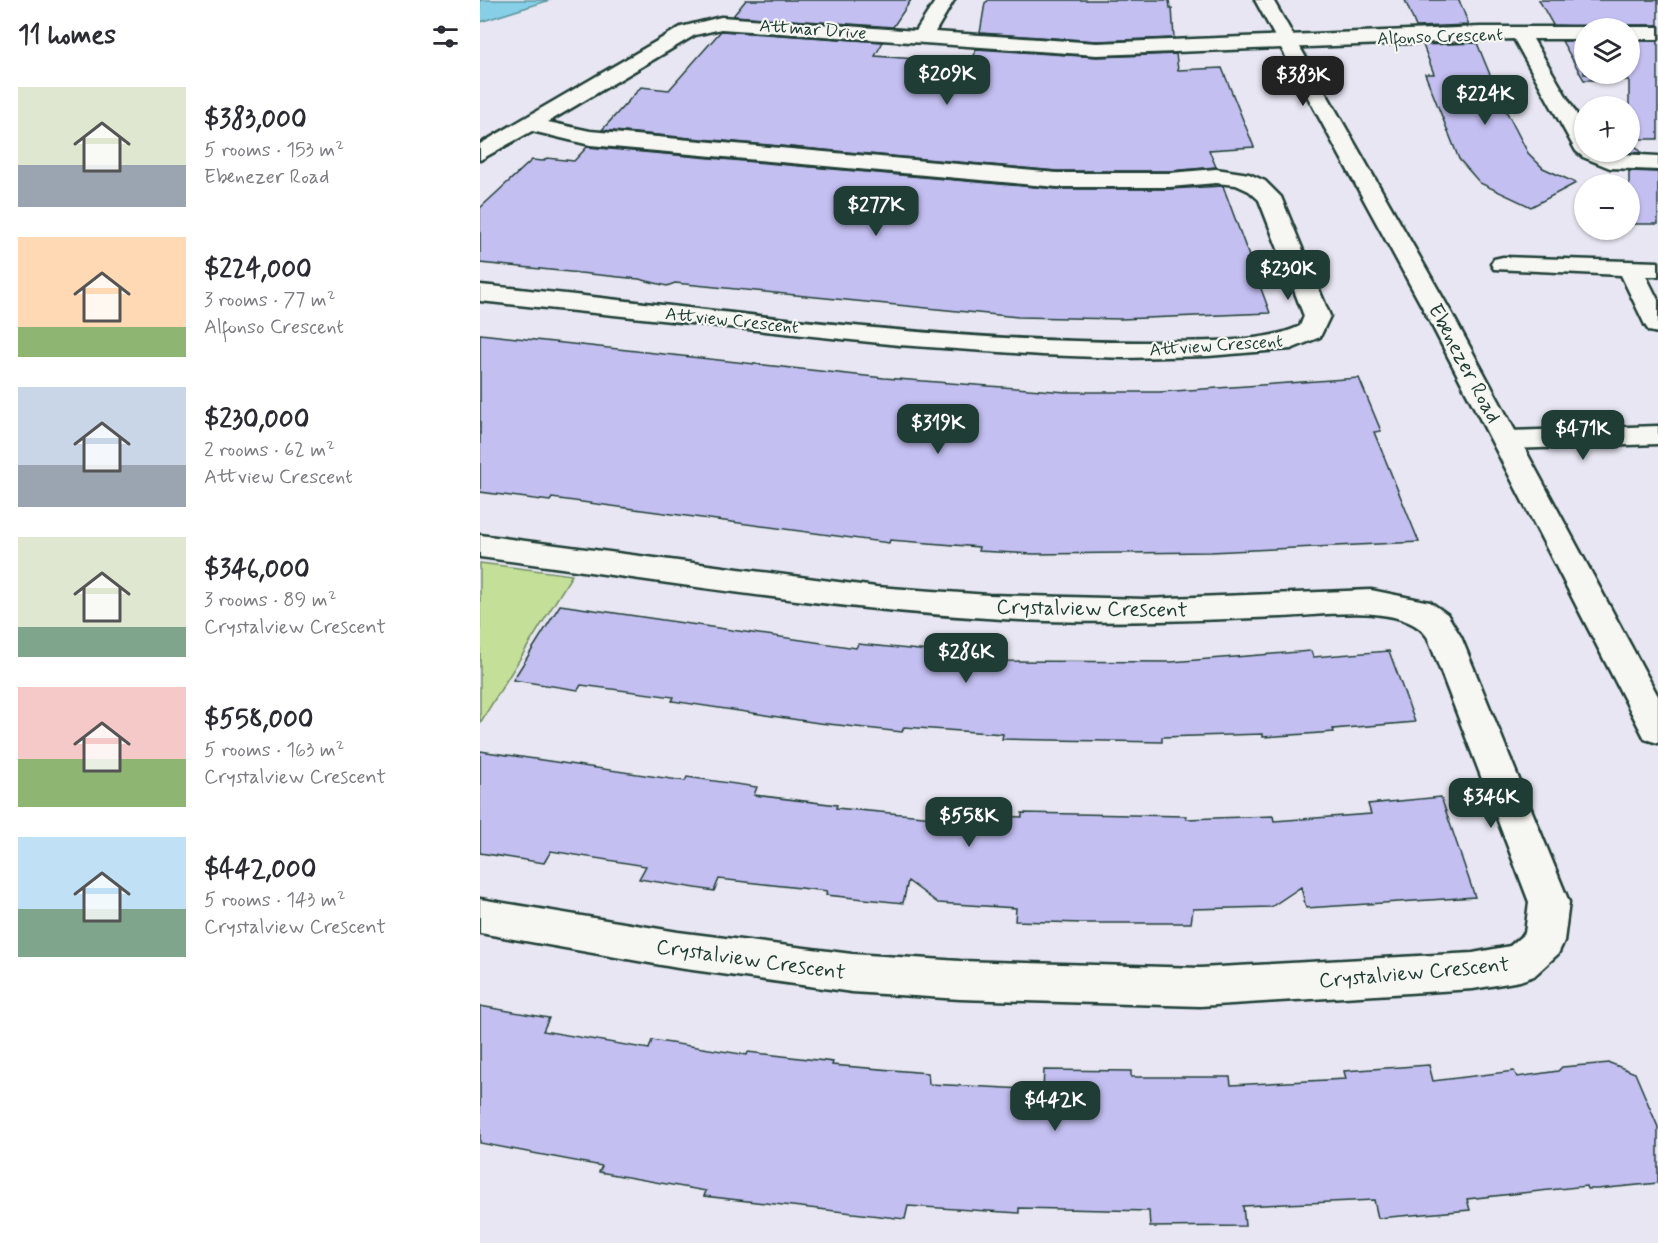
<!DOCTYPE html>
<meta charset="utf-8">
<style>
body{margin:0;font-family:Mynerve,sans-serif;background:#f7f7f7;color:#2b2b33;height:100vh;display:flex;flex-direction:column;font-size:22px;white-space:nowrap}
*{box-sizing:border-box;margin:0}
p{font-size:20px;color:#7c7c81}
.icon{flex:none;width:33px;height:33px;fill:none;stroke:currentColor;stroke-width:2;stroke-linecap:round;stroke-linejoin:round}
.map{position:relative;flex:1;overflow:hidden}
.sheet{display:flex;flex-direction:column;background:#fff;width:480px}
.sheet>*{flex:none}
.fabs{position:absolute;left:1094px;top:18px;display:grid;gap:12px}
.fabs a{display:grid;place-items:center;width:66px;height:66px;border-radius:50%;background:#fff;box-shadow:0 2px 4px #0004;font-size:30px}
.price{position:absolute;translate:-50% -51px;padding:0 14px;border-radius:12px;background:#1f3d34;color:#fff;font-size:20px;line-height:39px;filter:drop-shadow(0 2px 3px #0008)}
.price::after{content:'';position:absolute;left:50%;top:36px;width:18px;height:14px;margin-left:-9px;background:inherit;clip-path:polygon(0 0,100% 0,50% 100%)}
.price.on{background:#222;color:#fff}
ul{padding:0;list-style:none}
li{display:flex;align-items:center;gap:18px;height:150px;padding:0 18px}
li span{display:grid;place-items:center;flex:none;width:168px;height:120px;border-radius:0px;color:#555}
li>.icon{margin-inline-start:auto}
span .icon{width:72px;height:72px;fill:#fffc;stroke-width:1}
li b{font-size:26px}
h2{display:flex;justify-content:space-between;align-items:center;height:72px;padding:0 18px;font-size:26px}
main{display:flex;flex:1;min-height:0}
.map>svg:first-child{display:block}
.green{fill:#c4df97;stroke:#728e66;stroke-width:1.5}
.water{fill:#86cfe7;stroke:#5d959f;stroke-width:1.5}
.building{fill:#c3bff1;stroke:#1f3d34;stroke-width:1.5}
.lines{fill:none;stroke-linecap:round;stroke-linejoin:round}
.minor-casing{stroke:#1f3d34;stroke-width:5}
.major-casing{stroke:#1f3d34;stroke-width:5}
.minor{fill:#f6f6f2;fill-rule:evenodd}
.major{fill:#f6f6f2;fill-rule:evenodd}
.labels{text-anchor:middle;stroke-width:4.5;stroke-linejoin:round;paint-order:stroke}
.far-street-label{font-size:18px;fill:#1f3d34;stroke:#f6f6f2}
.street-label{font-size:21px;fill:#1f3d34;stroke:#f6f6f2}
</style>
<main>
<section class="sheet">
<h2>11 homes<svg class="icon" aria-label="filters" viewBox="0 0 24 24"><path d="M4 7h16M4 17h16"/><circle cx="9" cy="7" r="2"/><circle cx="15" cy="17" r="2"/></svg></h2>
<ul>
<li><span style="background:linear-gradient(#dfe7d0 65%,#9aa5b1 0)"><svg class="icon" aria-label="home" viewBox="0 0 24 24"><path d="M3 11l9-7 9 7M6 9v11h12V9"/></svg></span><div><b>$383,000</b><p>5 rooms · 153 m²</p><p>Ebenezer Road</p></div></li>
<li><span style="background:linear-gradient(#ffd9b3 75%,#8fb573 0)"><svg class="icon" aria-label="home" viewBox="0 0 24 24"><path d="M3 11l9-7 9 7M6 9v11h12V9"/></svg></span><div><b>$224,000</b><p>3 rooms · 77 m²</p><p>Alfonso Crescent</p></div></li>
<li><span style="background:linear-gradient(#c9d6e8 65%,#9aa5b1 0)"><svg class="icon" aria-label="home" viewBox="0 0 24 24"><path d="M3 11l9-7 9 7M6 9v11h12V9"/></svg></span><div><b>$230,000</b><p>2 rooms · 62 m²</p><p>Attview Crescent</p></div></li>
<li><span style="background:linear-gradient(#dfe7d0 75%,#7fa58c 0)"><svg class="icon" aria-label="home" viewBox="0 0 24 24"><path d="M3 11l9-7 9 7M6 9v11h12V9"/></svg></span><div><b>$346,000</b><p>3 rooms · 89 m²</p><p>Crystalview Crescent</p></div></li>
<li><span style="background:linear-gradient(#f6c9c9 60%,#8fb573 0)"><svg class="icon" aria-label="home" viewBox="0 0 24 24"><path d="M3 11l9-7 9 7M6 9v11h12V9"/></svg></span><div><b>$558,000</b><p>5 rooms · 163 m²</p><p>Crystalview Crescent</p></div></li>
<li><span style="background:linear-gradient(#bfe0f5 60%,#7fa58c 0)"><svg class="icon" aria-label="home" viewBox="0 0 24 24"><path d="M3 11l9-7 9 7M6 9v11h12V9"/></svg></span><div><b>$442,000</b><p>5 rooms · 143 m²</p><p>Crystalview Crescent</p></div></li>
</ul>
</section>
<div class="map">
<svg width="1178" height="1243" viewBox="0 0 1178 1243">
<rect width="100%" height="100%" fill="#e7e6f2"/>
<filter id="ink" filterUnits="userSpaceOnUse"><feTurbulence type="fractalNoise" baseFrequency=".0167" numOctaves="2"/><feDisplacementMap in="SourceGraphic" scale="12" xChannelSelector="R" yChannelSelector="G"/><feConvolveMatrix kernelMatrix="1 2 1 2 8 2 1 2 1" color-interpolation-filters="sRGB"/></filter>
<g filter="url(#ink)">
<path class="green" d="M0,563L92,575L0,723Z"/>
<path class="water" d="M0,0H70L0,22Z"/>
<path class="building" d="M266,0H431L413,27L253,16Z
M509,0H689L690,8H692L694,38L617,41L500,33L505,3Z
M925,0H979L989,25L936,27Z
M1059,0H1178V25H1149L1142,28L1073,25Z
M241,31L403,42L395,56L492,63L496,49L617,57L696,54L698,70L742,68L774,147L729,150L736,167L690,171H577L122,130L161,87L189,90Z
M1082,41H1104V74H1149V41H1178V139H1149L1162,153L1149,152V80H1104Z
M997,43L1020,99L1048,153L1063,168L1096,183L1051,207L1000,183L979,159L945,74H954L943,45Z
M107,147L577,189H690L743,186L790,313L641,319L538,317L195,283L187,286L159,279L0,263V208L52,160L63,161L67,158L94,161Z
M1149,171L1178,172V224H1149Z
M0,334L404,378L586,392H680L879,378L901,431L894,432L939,542L731,552L554,554L498,551L499,547L410,540L409,543L72,498L70,501L0,492Z
M80,605L376,648L378,644L521,658V661L691,662L831,651L833,657L909,651L935,722L853,729L854,732L783,737V734L682,737V742L522,739L523,734L424,727L422,732L339,723L192,701L194,697L101,685L98,690L33,680Z
M0,751L205,781L207,777L277,787L274,795L357,805L356,808L454,817L455,813L542,817V813L706,816V819L793,816L794,821L891,814L888,804L961,797L995,897L826,908L821,887L791,907L713,909L711,923H602L535,921L536,908L458,903L428,881L423,903L346,895L347,891L239,879L234,891L159,879L166,866L71,851L64,863L0,853Z
M0,1006L69,1018L63,1031L169,1049L172,1040L267,1055L268,1052L353,1062L352,1065L448,1073L449,1084L563,1090L564,1070L651,1071V1077H750L751,1085L866,1079L864,1071L949,1065L953,1081L1034,1071L1037,1077L1078,1071L1082,1067L1130,1063L1155,1073L1178,1127V1183L1117,1189H1107L1106,1186L987,1199L990,1210L898,1218L894,1200L763,1206L765,1226L670,1227L669,1211L539,1208V1213L428,1206L425,1219L224,1196L226,1191L119,1172L122,1166L0,1143Z"/>
<g class="lines">
<g class="minor-casing">
<path id="minor" d="M456,0H474L455,32L617,43L1001,27H1104L1109,28H1104V39H1053L1104,127V152L1178,156V170L1130,168L1103,157L1096,151L1034,39L617,55L241,29L215,35L68,122L110,131L577,173H690L736,169L769,174L785,181L801,197L850,316L840,337L811,349L728,356L645,358L562,355L419,345L0,301V285C223,307 447,343 672,342C713,341 785,344 820,326L824,316L779,200L769,191L756,185L736,183L690,187H577L110,145L52,131L0,160V144L201,27L241,17L436,31Z
M1149,27H1178V39H1149V28H1144Z
M1023,257L1178,262V276H1166L1178,300V333L1169,331L1165,325L1141,275L1014,269L1011,264L1014,259Z
M1178,426V444L1027,449L1017,446L1013,440L1017,434L1027,431Z
M0,535L396,587L509,595L664,599L891,590L950,602L967,614L981,637L1089,902L1084,941L1078,954L1054,976L1040,981L993,989L720,1006L480,999L372,992L198,968L0,933V899L198,932L372,954L480,961L720,968L993,953L1030,946L1045,933L1049,902L948,638C926,601 838,616 801,617C703,621 605,625 507,618C338,608 169,579 0,557Z"/>
</g>
<g class="major-casing">
<path id="major" d="M775,0H793L971,312L1178,696V743L1165,739L945,312Z"/>
</g>
<use href="#minor" class="minor"/>
<use href="#major" class="major"/>
</g>
</g>
<g class="labels">
<g class="far-street-label">
<text transform="translate(333 29) rotate(4)" y="6">Attmar Drive</text>
<text transform="translate(960 36) rotate(-2)" y="6">Alfonso Crescent</text>
<text transform="translate(252 320) rotate(6)" y="6">Attview Crescent</text>
<text transform="translate(736 345) rotate(-4)" y="6">Attview Crescent</text>
</g>
<g class="street-label">
<text transform="translate(985 363) rotate(62)" y="7">Ebenezer Road</text>
<text transform="translate(612 608) rotate(1)" y="7">Crystalview Crescent</text>
<text transform="translate(271 959) rotate(8)" y="7">Crystalview Crescent</text>
<text transform="translate(934 972) rotate(-5)" y="7">Crystalview Crescent</text>
</g>
</g>
</svg>
<div class="fabs">
<a><svg class="icon" aria-label="layers" viewBox="0 0 24 24"><path d="M12 4l9 5-9 5-9-5zM3 14l9 5 9-5"/></svg></a>
<a>+</a>
<a>−</a>
</div>
<b class="price" style="left:467px;top:106px">$209K</b>
<b class="price on" style="left:823px;top:107px">$383K</b>
<b class="price" style="left:1005px;top:126px">$224K</b>
<b class="price" style="left:396px;top:237px">$277K</b>
<b class="price" style="left:808px;top:301px">$230K</b>
<b class="price" style="left:458px;top:455px">$319K</b>
<b class="price" style="left:1103px;top:461px">$471K</b>
<b class="price" style="left:486px;top:684px">$286K</b>
<b class="price" style="left:1011px;top:829px">$346K</b>
<b class="price" style="left:489px;top:848px">$558K</b>
<b class="price" style="left:575px;top:1132px">$442K</b>
</div>
</main>
